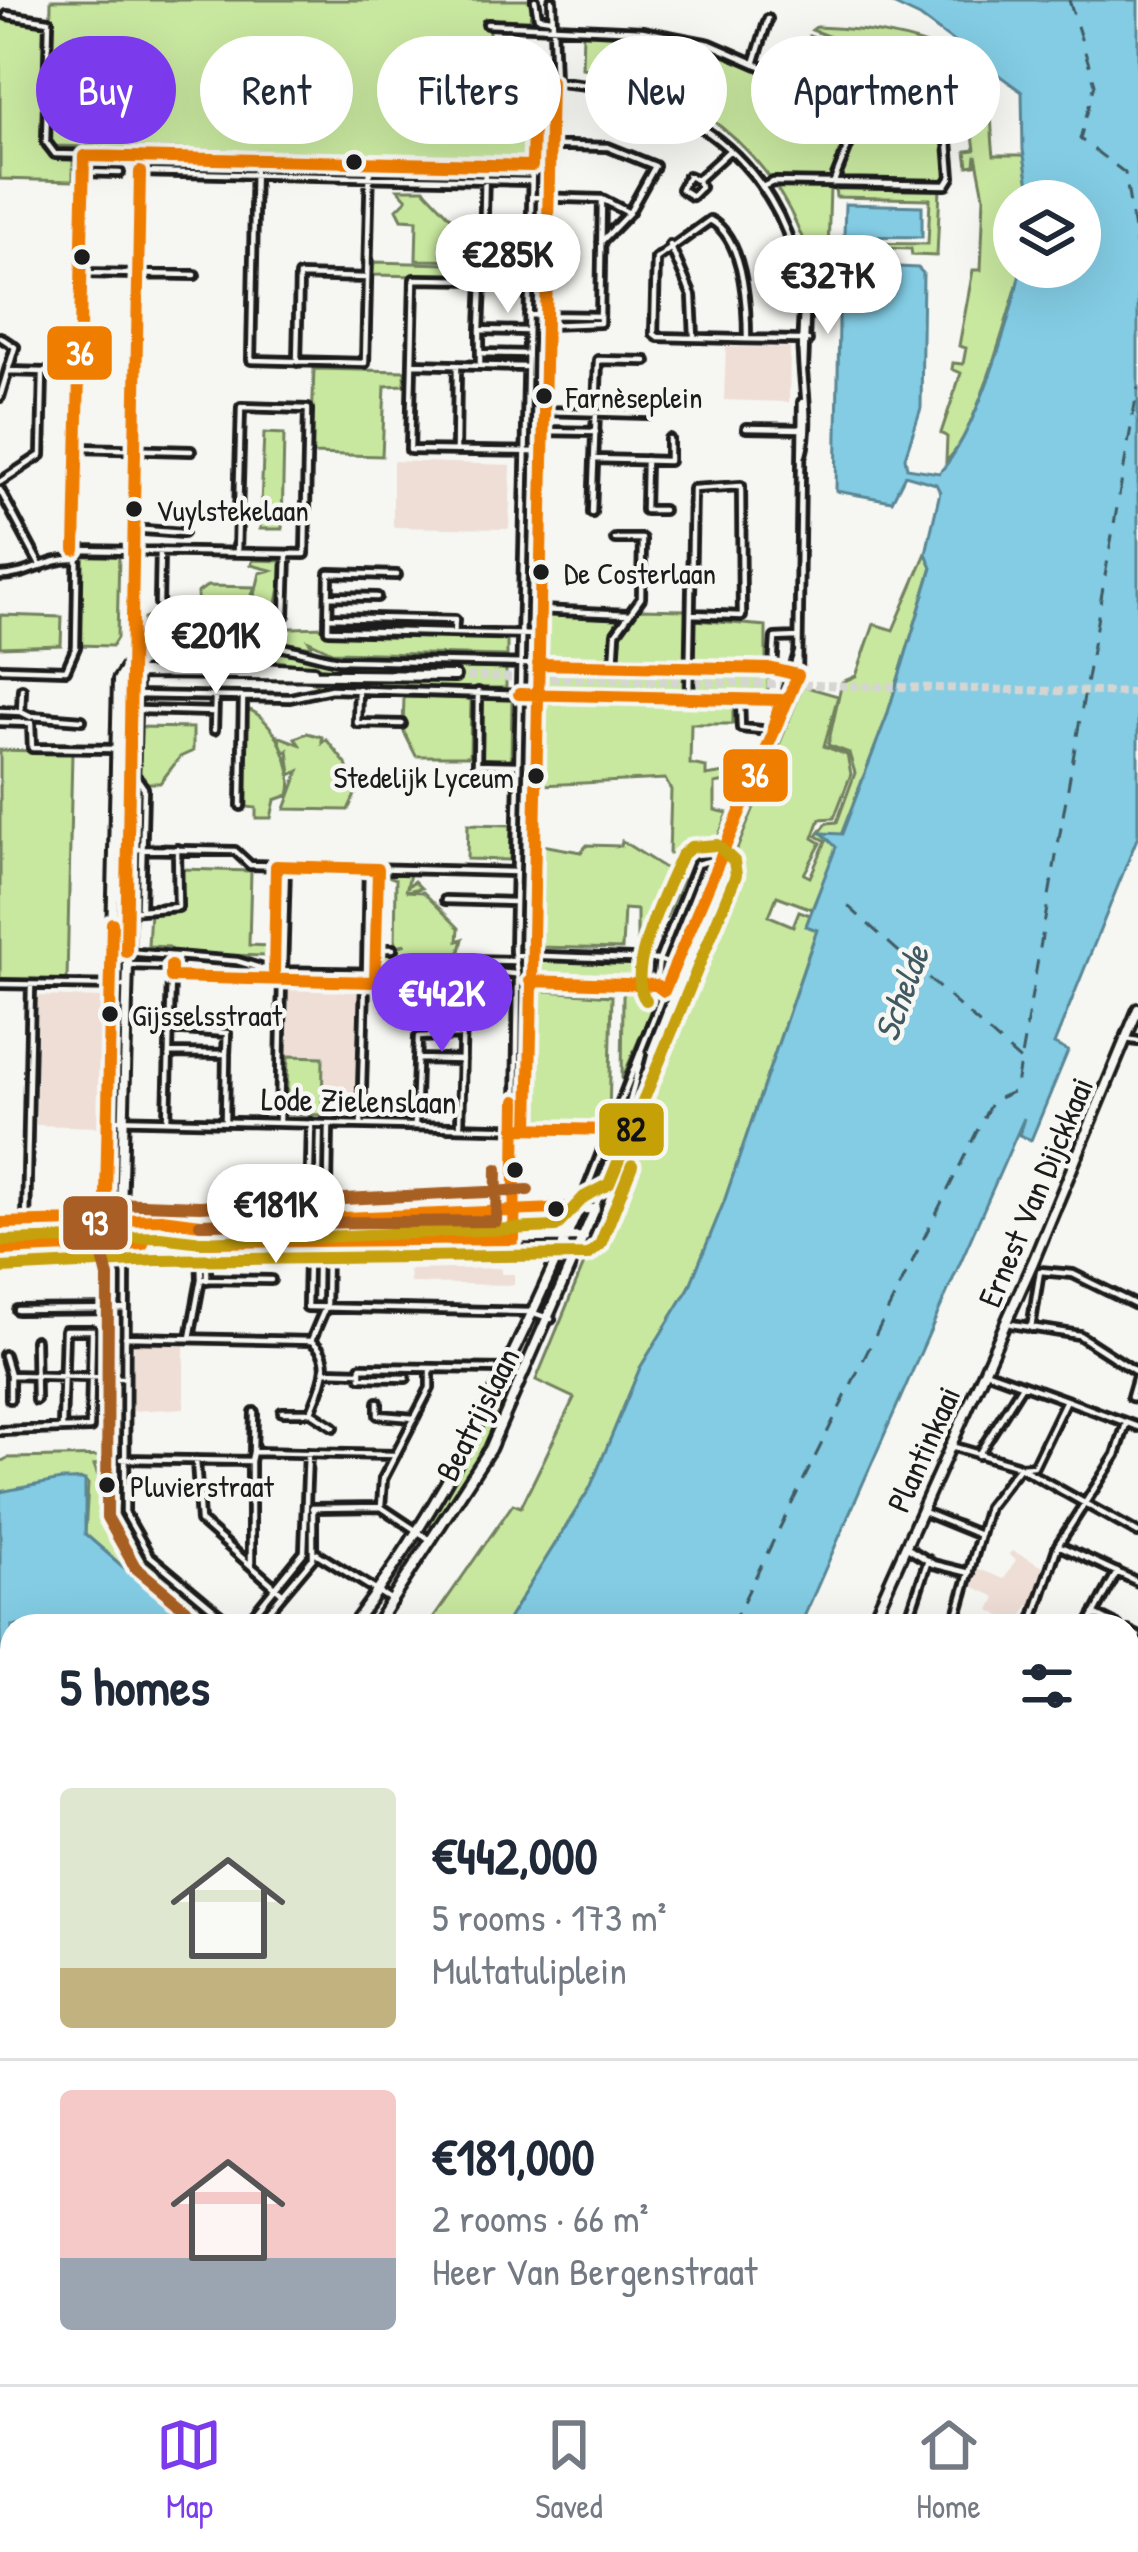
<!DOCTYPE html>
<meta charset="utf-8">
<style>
body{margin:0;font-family:"Patrick Hand",sans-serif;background:#f2f2f3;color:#1f2937;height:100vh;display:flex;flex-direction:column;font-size:45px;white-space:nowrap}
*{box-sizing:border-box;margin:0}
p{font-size:39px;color:#747a83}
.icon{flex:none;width:66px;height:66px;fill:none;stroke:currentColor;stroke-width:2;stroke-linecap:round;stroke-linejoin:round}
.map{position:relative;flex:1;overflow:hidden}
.panel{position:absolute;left:0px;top:1614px;width:1140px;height:771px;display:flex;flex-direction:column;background:#fff;border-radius:36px 36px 0 0;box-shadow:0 12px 48px #0002}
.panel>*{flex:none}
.top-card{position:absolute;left:36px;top:36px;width:1068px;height:108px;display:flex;gap:24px}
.buttons{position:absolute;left:993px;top:180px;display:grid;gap:24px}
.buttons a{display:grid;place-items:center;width:108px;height:108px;border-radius:50%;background:#fff;box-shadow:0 12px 48px #0002;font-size:60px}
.price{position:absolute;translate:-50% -102px;padding:0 27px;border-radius:42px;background:#fff;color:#222;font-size:39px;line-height:78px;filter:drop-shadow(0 3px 6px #0008)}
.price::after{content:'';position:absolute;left:50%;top:72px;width:36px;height:27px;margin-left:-18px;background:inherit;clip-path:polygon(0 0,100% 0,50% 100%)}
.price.current{background:#7c3aed;color:#fff}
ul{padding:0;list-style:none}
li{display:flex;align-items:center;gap:36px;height:300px;padding:0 60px}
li+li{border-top:3px solid #e0e1e3}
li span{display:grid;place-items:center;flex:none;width:336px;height:240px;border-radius:12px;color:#555}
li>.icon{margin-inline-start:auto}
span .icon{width:144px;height:144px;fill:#fffc;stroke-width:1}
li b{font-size:51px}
h2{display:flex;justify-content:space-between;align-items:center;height:144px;padding:0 60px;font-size:51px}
.pill{padding:0 42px;border-radius:54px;background:#fff;box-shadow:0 12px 48px #0002;font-size:42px;line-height:108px}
.pill.current{background:#7c3aed;color:#fff}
.tab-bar{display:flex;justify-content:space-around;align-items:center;height:168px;border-top:3px solid #e0e1e3;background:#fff;font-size:33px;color:#747a83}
.tab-bar a{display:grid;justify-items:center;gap:6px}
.tab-bar .current{color:#7c3aed}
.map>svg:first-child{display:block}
.built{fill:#eeded6}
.green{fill:#c8e79f;stroke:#72825e;stroke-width:3}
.water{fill:#83cce4;stroke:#5a8694;stroke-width:3}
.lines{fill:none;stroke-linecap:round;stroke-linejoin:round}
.ferry{stroke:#405a62;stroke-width:3;stroke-dasharray:15 12;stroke-linecap:butt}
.secondary-tunnel{stroke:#d5d5d2;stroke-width:8;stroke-dasharray:8 4;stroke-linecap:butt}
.street-casing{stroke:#1c1c1c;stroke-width:14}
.secondary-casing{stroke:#1c1c1c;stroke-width:16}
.street{stroke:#f6f6f2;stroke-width:4.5}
.secondary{stroke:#f6f6f2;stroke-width:8}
.bus-1-casing{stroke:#f6f6f2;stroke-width:21}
.bus-2-casing{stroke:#f6f6f2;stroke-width:21}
.bus-3-casing{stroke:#f6f6f2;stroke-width:21}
.bus-1{stroke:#ef7d00;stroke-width:12}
.bus-2{stroke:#c6a007;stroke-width:12}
.bus-3{stroke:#a85e24;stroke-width:12}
.bus-dot{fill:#1c1c1c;stroke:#f6f6f2;stroke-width:4.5}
.labels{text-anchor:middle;stroke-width:9;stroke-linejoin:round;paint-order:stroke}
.bus-label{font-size:30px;fill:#1c1c1c;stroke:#f6f6f2;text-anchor:start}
.street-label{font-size:33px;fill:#1c1c1c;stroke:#f6f6f2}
.water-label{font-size:36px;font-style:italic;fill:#405a62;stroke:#f6f6f2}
.line-badge{stroke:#f6f6f2;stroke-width:4.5}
.badge-label{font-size:33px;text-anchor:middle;font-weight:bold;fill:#fff}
.pale-badge-label{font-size:33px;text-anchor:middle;font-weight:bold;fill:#111}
</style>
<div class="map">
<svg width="1138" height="2384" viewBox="0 0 1138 2384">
<rect width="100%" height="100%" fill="#f6f6f2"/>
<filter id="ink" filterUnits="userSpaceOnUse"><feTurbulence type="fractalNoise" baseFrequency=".00833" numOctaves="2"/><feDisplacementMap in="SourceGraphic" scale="24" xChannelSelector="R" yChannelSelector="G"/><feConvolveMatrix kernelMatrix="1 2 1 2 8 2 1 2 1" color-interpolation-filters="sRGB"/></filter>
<g filter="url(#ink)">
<path class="built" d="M726,347L790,348L789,402L724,400Z
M393,461L511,465L509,529L393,527Z
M289,984L359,986L355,1116L286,1114Z
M38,996L103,998L100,1127L36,1125Z
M501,1268V1274H514V1285L410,1283L409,1270Z
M134,1344H184V1408L131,1411Z
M1013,1551L1049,1570L1035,1608L1028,1605L1019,1626L990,1610L996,1597L970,1585L976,1568L1004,1579L1016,1560L1009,1555Z"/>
<path class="green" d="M51,0H532L530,21L489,22V91L526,93L525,158L54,146L49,141Z
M0,19H39L46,26L43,148L51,156L73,158V181L0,179Z
M816,27C860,28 956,39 981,81C995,105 990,130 994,155H1024L1032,201H1014V267H1021L1020,276C1007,316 975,438 946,461L947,437L941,433L961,373L952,369L953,363L963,364L966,348L959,346L973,270H981L984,196L976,155L975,165L968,166L966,151L975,150L971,120H963L957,86L812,30Z
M583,30L656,34L736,54L892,127L908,100L943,114L946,182L837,185L940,188L937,256L912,255L911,249L844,247L841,252V243L928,244L930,199L836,197L835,186L830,187L828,252L807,251C772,148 688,84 582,68Z
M809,36L861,56L860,62L877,69L880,63L909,76L891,117L800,79Z
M398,189H424L459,226L443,242L448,248L442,255L451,259L477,234V261L416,260L417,220L402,219L397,209L407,199Z
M374,262L519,266L523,278L373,275Z
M314,369L405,371V385L385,386L382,456L311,454Z
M264,433L284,434L282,529H260Z
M80,553L119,554L117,638L112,646L78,645Z
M926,553L932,567L887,716L841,835L823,834L837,847L812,909L777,896L769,916L793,926L799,911L810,915L806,926L817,929L724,1202L689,1288L640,1368L590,1488L504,1626H428L513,1504L521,1507L574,1398L536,1380L637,1136L669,1017L803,686L838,696L824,746L847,755L851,774L834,818L820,819L813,838L821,843L804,874L810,877L826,841L817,836L827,823L837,822L855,773L849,753L828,745L842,682L856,676L874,624L893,630Z
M253,560L285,561L275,614L288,615L285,622L261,623L251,611L260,573L271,570L251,565Z
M207,586L255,587L244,616L229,614L240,621L249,615L258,629L325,627L326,632L507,637V656L332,652L309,641L312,647L256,637L188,638L189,632L186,638L142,637V619L153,614L161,622C185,623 201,625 222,615L199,619L197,593Z
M639,609L686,610L685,661L619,659L622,631Z
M545,613L621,615L611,633L610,659L548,657Z
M0,615L62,617L61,645L0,647Z
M695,620L766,626V660L694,661Z
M251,651L287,652L331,664L506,668V688L321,687L311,682L457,681L458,673L331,669L251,657Z
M548,668L683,670V694L547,691Z
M695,671L768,673V696L695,694Z
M404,697L471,699L470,756H416L403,730Z
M483,699H512L511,760L482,759Z
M546,700L733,706V724H691L690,764L706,767V776L731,772V781L715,784V810L728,813L711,854H669L671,790L665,779L542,785Z
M247,709C274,717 297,769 289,795L275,800L271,818H256V808L247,807Z
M138,727L193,728V751L180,757L160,783H146L137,772Z
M307,733L322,737V743L326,739L346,764L355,795L348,810L285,809L299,771L291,775L288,750L284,753L278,736L299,744L295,738Z
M0,750L72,752L67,981H0Z
M468,824L511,825L510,860L467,859Z
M622,841L682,879L666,918L654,909L637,946V910L624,909L622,949L537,947L542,845L581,852L587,845L621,846Z
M181,869L251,871L249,945L269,946V956L175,954L169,947L148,946L150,911L181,910Z
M383,874H410L407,887L414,881L421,888L406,891L423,892L459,928L458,941L463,939L458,959H409L381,966V952L406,944L395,946L396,879Z
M540,958L641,961L649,974L642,980L538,979Z
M538,983L546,991L612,996L609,1116L602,1124L534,1120Z
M625,992L657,997L622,1079L623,996Z
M288,1056L323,1057L322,1115L286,1114Z
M103,1224L105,1245L0,1247V1226Z
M504,1385L516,1392L438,1531L426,1523Z
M114,1456V1461L94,1465L98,1476L114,1468C106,1545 167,1581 220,1626H191L85,1534L88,1484L80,1479L0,1492V1462L8,1458Z"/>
<path class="water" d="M884,0H1138V836L1054,1044L1068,1051L1031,1140L1019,1135L1024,1118L800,1626H504L590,1488L640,1368L689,1288L724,1202L817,930L806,926L836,847L822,833L842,834L887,716L932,568L926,553L940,492L936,484L905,475L892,501L836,491L840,264L918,268L923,273L921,408L905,457L907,468L939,473C974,438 1010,323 1021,267H1080V201H1032L1023,150L1022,92L920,17Z
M845,204L922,206V237L844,236Z
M61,1480H85V1534L191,1626H12V1872L0,1877V1492Z
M12,2085V2373H151L135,2384H0V2094Z"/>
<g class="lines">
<path class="ferry" d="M1069,0L1095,84L1080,139L1125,173L1138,256
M848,906L1026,1066
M731,1626L992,1101L1015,1091L1138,387
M0,2313L12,2305"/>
<path class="secondary-tunnel" d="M455,676L1138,693"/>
<g class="street-casing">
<path id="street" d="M535,0L538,17L551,19
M552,0L555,81
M7,15L49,21L46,142L55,154L532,166
M487,24L642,31L710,44L891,123L918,73
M755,61L768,19
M943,83L955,88L958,117H946
M532,145L608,147L655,166L629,213L601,242
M255,160L251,360L365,363L370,162
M84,172L120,173
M140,172L530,181
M697,180L701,187L692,196L681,189L688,176L697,180L730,150
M833,184L862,111
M762,187L773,182L946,185L951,177L943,83
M531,197L602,199L629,213
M670,245L692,296L694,337
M483,259L485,165
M82,273L195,275
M528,315L600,316
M545,325L600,323L602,199
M528,331L480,330L482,280L414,279L410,450L542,452
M0,337L15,347L0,397
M747,339C747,304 744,238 710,220L656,259L654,334L658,337C708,338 758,340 808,340
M480,353L527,354
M297,362L299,276L367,278
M413,364L527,367
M480,366V330
M804,368L806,316
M8,371L80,373
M543,411L649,414L654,405
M746,428L801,429
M543,431L596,432
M78,448L191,451
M456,451L457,366
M595,459L669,461V439
M646,460L645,510H663
M0,482L41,455L43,372
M0,490L41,567
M592,513L598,360L646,361
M132,529L183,533
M75,550L305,554L308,409L241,407L237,553
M397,575L329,573L328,630L538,635
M0,576C28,576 48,558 75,559
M329,596L377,597
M159,603L160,551
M539,610L628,614
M285,615L287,554
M328,617L455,620L454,632
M215,662C224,658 231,650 240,647C273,639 307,655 338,660L773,669L796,674
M614,666L616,633L641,598L642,539H615
M0,668L66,670L76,647L84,156
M773,669L775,638L798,637
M22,689L21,712L31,717
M358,689L357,723L402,724
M478,692L477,764L518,765
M134,695L290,698L331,689L787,703
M689,698L693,489L741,486L742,616L691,614
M740,699L741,728L771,731
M141,710L214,712
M0,711L21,712
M31,716L82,720
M778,716L798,653
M0,722L31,723
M31,723L32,748L116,749
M131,730L140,157
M214,730L215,697
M137,778L144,788L141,907
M241,806L243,698
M129,849L235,851L250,865L516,872
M706,895L725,850
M445,900L515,902
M128,911L178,907L177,849
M376,949H393
M126,952L237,961L270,971L380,973L419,965L515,974
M515,955L659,960L675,966
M126,965L171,966L178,960
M171,966V977L464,984
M459,967L465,960L515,961
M283,971L286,865
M366,973L368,866
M274,980L276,866
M518,981L656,985L664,991
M375,982L378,869
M0,984L126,986
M656,985L659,960L697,864L709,861L719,870
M1126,1039L1138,1041
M169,1053L226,1054L227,1033L169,1029
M417,1059L462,1060
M107,1119L623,1131
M167,1120L171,977
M225,1121L226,1055
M279,1122L282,980
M361,1124L365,982
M415,1124L418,1037L463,1035
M460,1127L464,973
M529,1128L551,81
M1067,1150L1079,1155
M579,1209L708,879L798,675L802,402
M595,1209L619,1143L642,1054
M26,1223L31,985
M514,1239L518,981L514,951L534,81C667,82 782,151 802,292C805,313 800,334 802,355C803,388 811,423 802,455
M207,1246V1280
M118,1248L126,1275
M126,1248L125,1513L149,1555L234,1626
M1040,1271L1073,1274L1138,1306
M201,1279L271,1280
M307,1307L531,1312L551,1319
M307,1307L311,1123
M326,1308L329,1124
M17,1310L125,1309
M1011,1324L1079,1335L1138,1373
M1031,1328L1040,1271
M125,1337L311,1341
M190,1338L201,1279L200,1246
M35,1340L36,1400
M4,1355L10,1375L124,1378
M326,1371L361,1372V1367L505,1369L519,1376
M985,1371L1066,1400
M361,1372V1377L406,1378
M1138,1373L1131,1397L1138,1398
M10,1375V1399
M1066,1400L1138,1427
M378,1402V1415L414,1418
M282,1412H311L334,1427
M311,1412C320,1388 337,1359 311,1341L325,1308
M62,1428L65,1330H92
M0,1431L90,1428L92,1333
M951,1446L1016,1465L1138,1533
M253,1452L254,1412
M978,1455L1022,1385
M122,1459L251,1461L253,1452L394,1455
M196,1460L200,1521L283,1594
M1019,1467L1034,1466L1066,1400
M381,1507L383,1479L430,1388V1368
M312,1508L381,1507L429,1539
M921,1511L980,1535
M1058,1545L1138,1582
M906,1547L933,1564L970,1573
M316,1553L393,1601
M251,1566V1461
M1094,1614L1118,1626
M873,1618L895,1626
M244,1626L304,1552L308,1453
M256,1626L313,1558V1508
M906,1626L928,1560
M954,1626L988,1507L1019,1467
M1031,1626L1058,1545L1116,1455L1126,1424
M1088,1626L1117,1572
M1128,1631L1138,1636
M1128,1849L1138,1851
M1128,1910L1138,1912
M1128,1986L1138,1973
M1128,2019L1138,2014
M1128,2054L1138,2059
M1128,2130L1138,2128
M1128,2225L1138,2208
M1128,2350L1132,2375
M264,2373L270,2384
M364,2373L370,2384
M397,2373L402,2384
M445,2373L452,2384
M732,2373L835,2378
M526,2377L531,2373
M378,2384L393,2373
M638,2384L640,2373
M699,2384L703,2373
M715,2384L723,2373
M841,2384L842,2373
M937,2384L959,2373
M1122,2384L1138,2368"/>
</g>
<g class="secondary-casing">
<path id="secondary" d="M0,1223L595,1209L490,1449L375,1626
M118,1248L106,1197L118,680L127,666L146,661L313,671
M126,1248L121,1215L136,677L142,673L455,676
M0,1250L584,1237
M352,1626C450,1497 514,1356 579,1209
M870,1626L1033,1262L1138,1009
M1128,1735L1138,1702
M0,1960L12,1951
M1128,2259L1138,2254
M1128,2276L1138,2270
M567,2373L572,2384
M240,2384L255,2373
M885,2384L909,2373
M916,2384L938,2373
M1035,2384L1041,2373"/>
</g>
<use href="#street" class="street"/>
<use href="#secondary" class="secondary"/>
<g class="bus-1-casing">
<path id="bus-1" d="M84,156L532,166
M75,550L84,156
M519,694L781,700L773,728
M276,866L378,869
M112,923L106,1197L118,1248
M126,952L140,172
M171,966V977L375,982L378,869
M274,971L276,866
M530,981L656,985L664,991L798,675L773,669L538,664
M515,1128L610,1130
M529,1128L551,81H534L532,166
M0,1223L161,1219L201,1224L556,1209
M514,1239L516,1101
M203,1242L514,1239
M0,1250L143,1244"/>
</g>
<g class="bus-2-casing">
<path id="bus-2" d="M0,1241L160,1237L202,1242L556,1227L584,1197L609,1184L736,875L734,861L717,845L691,847L681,856C668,887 623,973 646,1000
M1,1268L157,1260L588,1255L600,1245L632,1165"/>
</g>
<g class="bus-3-casing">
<path id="bus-3" d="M200,1224L496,1221L497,1169
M206,1626L135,1567L107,1517L108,1277L95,1224L99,1210L112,1203L200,1206L528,1190"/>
</g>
<use href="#bus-1" class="bus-1"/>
<use href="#bus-2" class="bus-2"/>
<use href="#bus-3" class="bus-3"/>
</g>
</g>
<g class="bus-dot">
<circle cx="354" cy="162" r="10"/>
<circle cx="82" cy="257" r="10"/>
<circle cx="544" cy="396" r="10"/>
<circle cx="134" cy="509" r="10"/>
<circle cx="541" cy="572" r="10"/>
<circle cx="536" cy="776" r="10"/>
<circle cx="110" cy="1014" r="10"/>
<circle cx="515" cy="1170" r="10"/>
<circle cx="556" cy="1209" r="10"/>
<circle cx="107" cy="1485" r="10"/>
</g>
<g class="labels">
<g class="bus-label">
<text x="566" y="408">Farnèseplein</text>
<text x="156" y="521">Vuylstekelaan</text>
<text x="564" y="584">De Costerlaan</text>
<text x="514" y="788" text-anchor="end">Stedelijk Lyceum</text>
<text x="132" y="1026">Gijsselsstraat</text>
<text x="130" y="1497">Pluvierstraat</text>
</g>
<g class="street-label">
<text transform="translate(359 1100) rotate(1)" y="12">Lode Zielenslaan</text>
<text transform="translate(1035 1192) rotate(-67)" y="12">Ernest Van Dijckkaai</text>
<text transform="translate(477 1414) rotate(-63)" y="12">Beatrijslaan</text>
<text transform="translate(923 1449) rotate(-66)" y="12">Plantinkaai</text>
</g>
<g class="water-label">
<text transform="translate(901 993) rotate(-70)" y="13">Schelde</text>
</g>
</g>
<g class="line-badge">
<rect x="45" y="324" width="69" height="58" rx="12" fill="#ef7d00"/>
<rect x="721" y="747" width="69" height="57" rx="12" fill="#ef7d00"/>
<rect x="597" y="1101" width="69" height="57" rx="12" fill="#c6a007"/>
<rect x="61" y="1194" width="69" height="58" rx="12" fill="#a85e24"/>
</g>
<g class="badge-label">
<text x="80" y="365">36</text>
<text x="755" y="787">36</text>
<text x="95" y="1235">93</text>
</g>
<g class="pale-badge-label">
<text x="631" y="1141">82</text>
</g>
</svg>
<div class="buttons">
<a><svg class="icon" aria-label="layers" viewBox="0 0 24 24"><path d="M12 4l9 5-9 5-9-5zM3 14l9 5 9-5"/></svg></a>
</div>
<b class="price" style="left:508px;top:316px">€285K</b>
<b class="price" style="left:828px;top:337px">€327K</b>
<b class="price" style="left:216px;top:697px">€201K</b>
<b class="price current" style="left:442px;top:1055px">€442K</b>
<b class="price" style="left:276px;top:1266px">€181K</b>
<div class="top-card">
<a class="pill current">Buy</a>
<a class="pill">Rent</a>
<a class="pill">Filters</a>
<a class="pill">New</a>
<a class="pill">Apartment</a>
</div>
<section class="panel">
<h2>5 homes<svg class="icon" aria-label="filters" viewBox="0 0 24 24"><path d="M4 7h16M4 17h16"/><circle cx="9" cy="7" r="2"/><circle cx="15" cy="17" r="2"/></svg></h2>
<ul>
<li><span style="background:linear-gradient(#dfe7d0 75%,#c2b280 0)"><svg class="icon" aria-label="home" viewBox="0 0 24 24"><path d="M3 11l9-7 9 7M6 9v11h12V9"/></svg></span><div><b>€442,000</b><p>5 rooms · 173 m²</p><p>Multatuliplein</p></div></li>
<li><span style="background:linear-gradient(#f6c9c9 70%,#9aa5b1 0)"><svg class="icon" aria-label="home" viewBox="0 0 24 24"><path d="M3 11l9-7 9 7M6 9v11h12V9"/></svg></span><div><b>€181,000</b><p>2 rooms · 66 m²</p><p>Heer Van Bergenstraat</p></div></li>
</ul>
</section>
</div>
<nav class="tab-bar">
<a class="current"><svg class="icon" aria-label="map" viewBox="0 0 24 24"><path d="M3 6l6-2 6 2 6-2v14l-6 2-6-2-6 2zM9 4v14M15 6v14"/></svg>Map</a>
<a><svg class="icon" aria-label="saved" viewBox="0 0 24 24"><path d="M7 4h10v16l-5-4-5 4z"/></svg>Saved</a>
<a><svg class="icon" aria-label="home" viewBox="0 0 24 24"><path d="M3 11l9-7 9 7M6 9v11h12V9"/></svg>Home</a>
</nav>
